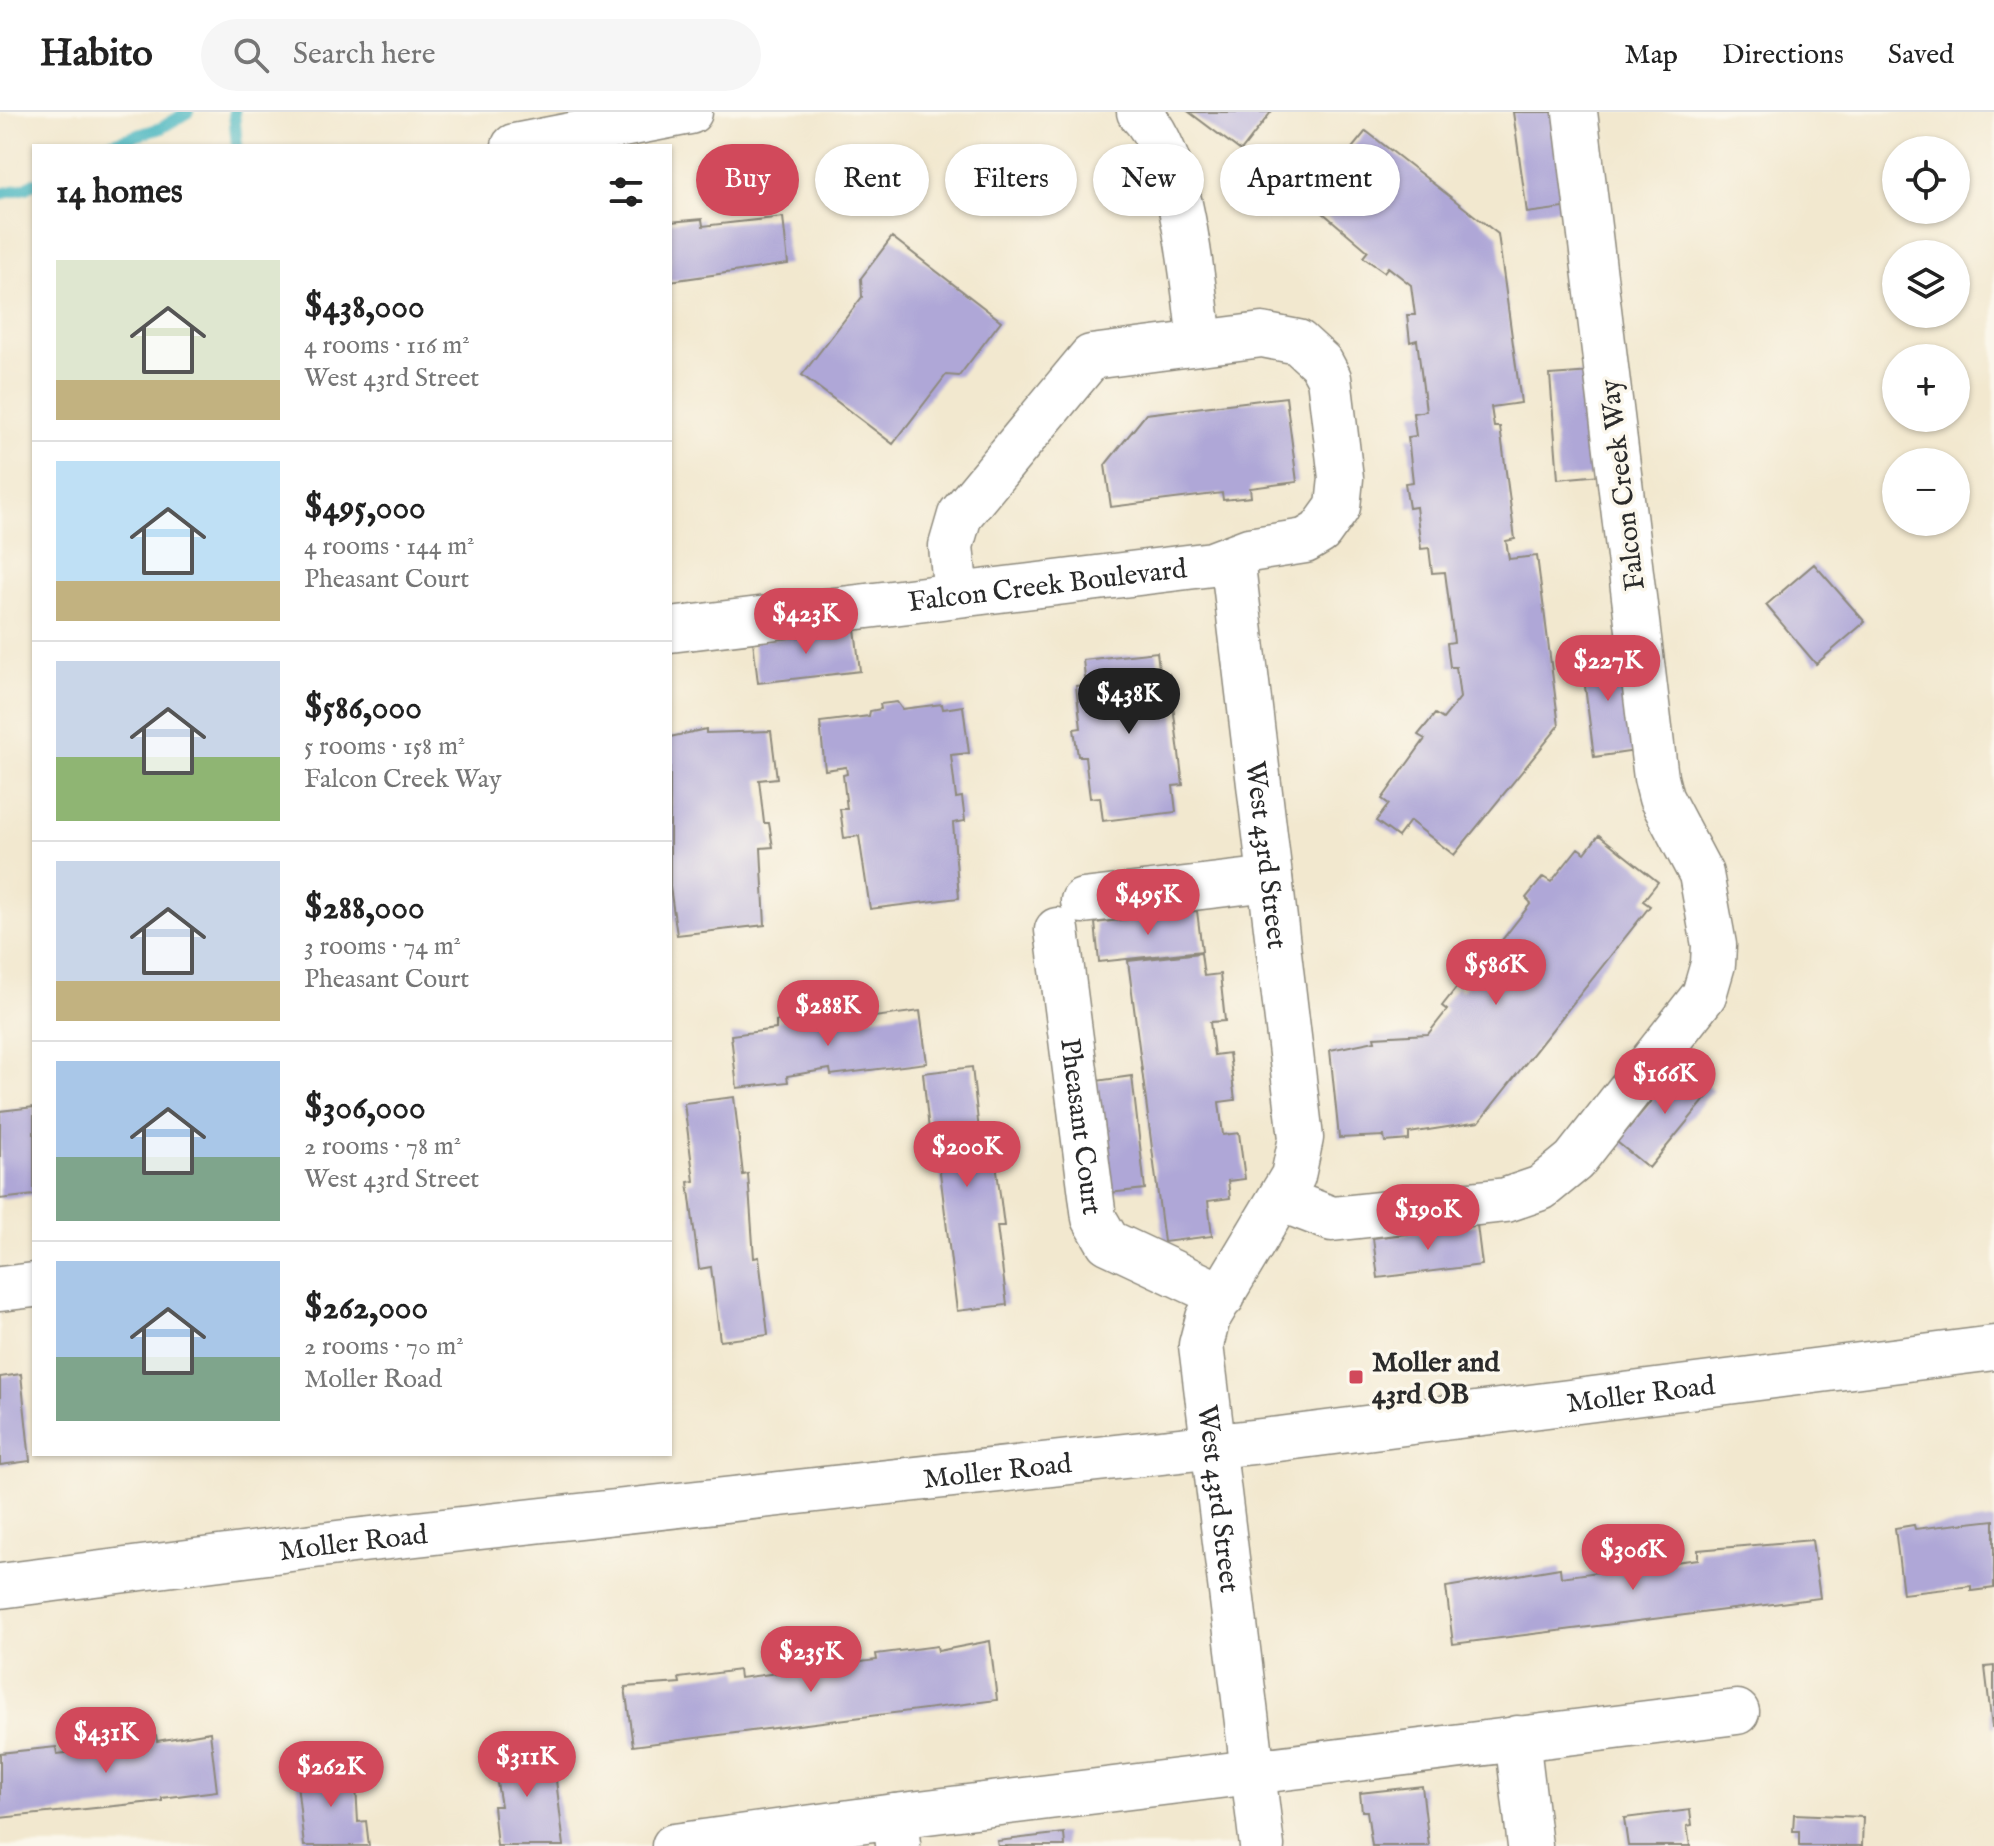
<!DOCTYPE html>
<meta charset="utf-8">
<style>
body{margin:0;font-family:"IM FELL English",serif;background:#f6f6f6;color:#222;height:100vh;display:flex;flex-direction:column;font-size:30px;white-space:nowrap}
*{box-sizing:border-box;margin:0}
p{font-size:26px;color:#767676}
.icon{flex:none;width:44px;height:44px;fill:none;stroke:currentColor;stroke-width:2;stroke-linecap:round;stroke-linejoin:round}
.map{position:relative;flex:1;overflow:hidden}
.details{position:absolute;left:32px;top:32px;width:640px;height:1312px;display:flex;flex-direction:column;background:#fff;border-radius:0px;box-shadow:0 2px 6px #0004}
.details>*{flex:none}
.banner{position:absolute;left:696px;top:32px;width:760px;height:72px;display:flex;gap:16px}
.fabs{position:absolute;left:1882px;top:24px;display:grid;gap:16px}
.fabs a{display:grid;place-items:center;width:88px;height:88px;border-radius:50%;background:#fff;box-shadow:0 2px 6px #0004;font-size:40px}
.price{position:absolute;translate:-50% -68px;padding:0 18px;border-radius:28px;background:#d1495b;color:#fff;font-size:26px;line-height:52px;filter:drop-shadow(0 2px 4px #0008)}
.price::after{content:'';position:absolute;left:50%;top:48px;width:24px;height:18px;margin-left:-12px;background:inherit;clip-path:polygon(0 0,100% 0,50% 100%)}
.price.selected{background:#222;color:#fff}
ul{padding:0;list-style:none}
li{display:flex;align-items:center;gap:24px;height:200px;padding:0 24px}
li+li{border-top:2px solid #e0e0e0}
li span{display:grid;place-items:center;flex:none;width:224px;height:160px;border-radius:0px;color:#555}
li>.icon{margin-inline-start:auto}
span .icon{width:96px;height:96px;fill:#fffc;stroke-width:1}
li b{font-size:34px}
h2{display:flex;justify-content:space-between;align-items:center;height:96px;padding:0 24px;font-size:34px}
.pill{padding:0 28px;border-radius:36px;background:#fff;box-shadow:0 2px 6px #0004;font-size:28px;line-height:72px}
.pill.selected{background:#d1495b;color:#fff}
header{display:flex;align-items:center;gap:48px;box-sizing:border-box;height:112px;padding:0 40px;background:#fff;border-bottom:2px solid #e0e0e0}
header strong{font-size:38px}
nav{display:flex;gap:44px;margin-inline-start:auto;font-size:28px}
.search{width:560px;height:72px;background:#f6f6f6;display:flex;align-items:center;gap:20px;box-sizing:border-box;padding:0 28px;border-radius:44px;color:#767676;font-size:30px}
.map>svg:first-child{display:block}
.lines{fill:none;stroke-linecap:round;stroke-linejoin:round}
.stream{stroke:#46b5bf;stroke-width:12}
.building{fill:#afa7d7}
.minor-casing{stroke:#8e8a7d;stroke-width:47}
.minor{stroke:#fff;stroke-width:44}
.poi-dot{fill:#d1495b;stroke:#fbf7ec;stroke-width:3}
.labels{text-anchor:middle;stroke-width:7;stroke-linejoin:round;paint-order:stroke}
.street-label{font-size:28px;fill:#2b2b2b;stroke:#fbf7ec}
.poi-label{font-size:28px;font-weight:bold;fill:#2b2b2b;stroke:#fbf7ec;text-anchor:start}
</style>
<header>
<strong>Habito</strong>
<div class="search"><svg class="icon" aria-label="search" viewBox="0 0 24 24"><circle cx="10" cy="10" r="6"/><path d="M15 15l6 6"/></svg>Search here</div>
<nav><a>Map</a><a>Directions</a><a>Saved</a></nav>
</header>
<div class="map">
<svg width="1994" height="1734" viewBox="0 0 1994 1734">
<rect width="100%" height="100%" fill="#fbf7ec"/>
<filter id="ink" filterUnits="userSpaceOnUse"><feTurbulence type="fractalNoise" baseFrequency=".0125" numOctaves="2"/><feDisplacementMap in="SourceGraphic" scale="16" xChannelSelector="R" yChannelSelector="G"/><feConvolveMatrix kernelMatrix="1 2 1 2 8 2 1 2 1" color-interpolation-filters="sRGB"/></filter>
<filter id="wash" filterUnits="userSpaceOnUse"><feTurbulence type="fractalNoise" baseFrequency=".006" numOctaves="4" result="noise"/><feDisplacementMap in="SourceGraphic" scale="32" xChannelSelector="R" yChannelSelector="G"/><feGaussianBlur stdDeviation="1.8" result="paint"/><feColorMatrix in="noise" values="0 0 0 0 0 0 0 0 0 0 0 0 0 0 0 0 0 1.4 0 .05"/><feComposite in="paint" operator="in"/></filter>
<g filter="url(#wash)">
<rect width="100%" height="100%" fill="#f2e8cf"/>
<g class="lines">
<path class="stream" d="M234,0L237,34
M103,34L161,16L188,0
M0,82L26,76L34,71"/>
</g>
<g id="blocks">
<path class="building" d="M1189,0H1271L1241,39Z
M1513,0H1559L1572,95L1527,101Z
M1366,19L1498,122L1521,291L1491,295L1494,315H1500L1515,427L1506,429L1509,447L1537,444L1559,614L1454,743L1410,709L1398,725L1376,709L1389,692L1382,687L1425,627L1418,623L1435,602L1443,607L1460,586L1456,555H1450L1447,531L1454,530L1445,460L1432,461L1429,436L1421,437L1416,395L1409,396L1405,371L1413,370L1408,325L1416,324L1413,301L1426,299L1417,228L1410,230L1407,203H1415L1411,173L1388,155L1384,160L1363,145L1368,139L1309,89Z
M783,105L788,152L670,169V110L702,107L703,114Z
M892,125L1001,209L959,264L946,263L893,332L802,263L862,185L861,166Z
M1592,260L1601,363L1558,367L1550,263Z
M1286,285L1297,370L1250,376L1251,385L1223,388L1222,381L1111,395L1105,353L1146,302Z
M1814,452L1865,510L1816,552L1766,493Z
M855,517L860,559L758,571L753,529Z
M1623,537L1636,639L1594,645L1581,543Z
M1157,540L1160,564L1169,562L1183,673L1173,674L1176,700L1103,709L1100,685L1090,686L1085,644H1078L1074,617L1081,616L1076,574L1086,573L1083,548Z
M897,590L902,597L942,592L943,597L963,594L969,641L951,643L956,686L962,685L965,709L953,711L959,786L870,797L859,724L844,726L840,697H847L843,663L847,662L846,655L825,658L820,610L869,604L870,599L881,597L880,592Z
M706,617V621L771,619L777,666L759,668L764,711H769L773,735L761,736L765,813L677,823L670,775V625Z
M1599,723L1658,770L1643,789L1650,794L1479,1010L1409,1021V1028L1385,1030L1384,1024L1339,1026L1330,938L1375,929L1374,925L1428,922L1447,898L1442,894L1457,875L1462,879L1531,791L1526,786L1543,765L1551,770L1578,736L1585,741Z
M1197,799L1202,839L1099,850L1095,811Z
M1201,841L1204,864L1220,862L1225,909L1210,910L1214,943L1229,941L1235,988L1219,990L1223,1023L1239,1021L1245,1067L1228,1069L1230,1086L1208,1089L1212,1124L1164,1130L1128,849Z
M920,899L927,951L831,963L830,957L787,964L788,970L737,976L731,923L776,917V909L827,903L828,911Z
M1682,952L1713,978L1649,1056L1617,1030Z
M972,955L980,1028L993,1027L1004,1114H997L1007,1193L957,1199L937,1036L931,1037L923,961Z
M1132,964L1145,1077L1109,1081L1096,969Z
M734,985L743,1063L748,1062L754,1146L759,1145L768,1223L720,1229L711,1155L699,1157L688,1070L694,1069L684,991Z
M34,995V1083L0,1087V999Z
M1477,1113L1482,1153L1378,1166L1373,1126Z
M21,1262L30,1349L0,1353V1265Z
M1994,1408V1476L1971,1479V1474L1903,1482L1895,1416L1914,1413L1915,1417Z
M1812,1428L1820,1486L1453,1532L1446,1475L1560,1456L1561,1465L1599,1460L1598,1452L1658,1444L1660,1452L1698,1447V1438Z
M990,1529L997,1588L633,1634L625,1575L680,1571L679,1566L739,1558L740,1566L778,1561L777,1554L837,1546L838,1553L877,1548L876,1542L937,1534L938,1539Z
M1994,1554V1615H1992L1985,1555Z
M210,1620L217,1679L162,1686V1689L0,1706V1641L56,1635L57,1642L95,1638L94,1630L156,1623L157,1629Z
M552,1635L564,1734H497L493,1694H501L492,1642Z
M355,1655L358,1710L366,1709L369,1734H304L296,1662Z
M1422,1674L1429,1734H1372L1367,1699H1362L1360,1681Z
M1690,1698L1692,1713L1687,1714L1690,1734H1628L1624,1706Z
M1794,1702L1863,1705L1862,1734H1799V1719H1793Z
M1064,1721L1065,1734H998L997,1729Z"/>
</g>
</g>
<g filter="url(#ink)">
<use href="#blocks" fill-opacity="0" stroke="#8e8a7d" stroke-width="2"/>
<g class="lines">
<g class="minor-casing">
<g id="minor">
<path d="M1139,0C1184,46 1192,166 1200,230"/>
<path d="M514,34L690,0"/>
<path id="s1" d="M1232,445L1301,1026L1293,1064L1208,1206L1201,1233L1262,1734"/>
<path id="s2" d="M670,518L1212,452L1249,438L1305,429L1320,420L1338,395L1341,366L1329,266L1321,251L1298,230L1262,223L1091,245L960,403L951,434L956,483"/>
<path d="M1083,789L1270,767"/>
<path id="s3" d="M1057,818L1094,1106L1108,1130L1223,1184"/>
<path d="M1280,1087L1332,1107L1506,1088L1541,1076L1574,1049L1704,883L1713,852L1714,833L1701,762L1661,686L1656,666L1575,0"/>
<path d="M0,1177L34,1173"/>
<path id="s4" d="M0,1474L353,1429L1279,1327L1994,1236"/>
<path d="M1517,1626L1530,1734"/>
<path d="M895,1704L1737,1600"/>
<path d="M674,1734L895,1704L898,1732"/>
</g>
</g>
<use href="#minor" class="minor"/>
</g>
</g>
<rect class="poi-dot" x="1348" y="1257" width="16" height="16" rx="4"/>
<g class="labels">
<g class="street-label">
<text transform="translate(1621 373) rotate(-97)" y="10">Falcon Creek Way</text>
<text dy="10" stroke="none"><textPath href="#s2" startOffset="380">Falcon Creek Boulevard</textPath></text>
<text dy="10" stroke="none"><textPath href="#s1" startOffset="300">West 43rd Street</textPath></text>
<text dy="10" stroke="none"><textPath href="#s3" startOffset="198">Pheasant Court</textPath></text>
<text dy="10" stroke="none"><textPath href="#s4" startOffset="1652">Moller Road</textPath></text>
<text dy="10" stroke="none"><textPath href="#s4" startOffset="1004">Moller Road</textPath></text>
<text dy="10" stroke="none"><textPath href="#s1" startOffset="972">West 43rd Street</textPath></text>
<text dy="10" stroke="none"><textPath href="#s4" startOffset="356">Moller Road</textPath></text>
</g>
<g class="poi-label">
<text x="1372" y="1259">Moller and<tspan x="1372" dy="32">43rd OB</tspan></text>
</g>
</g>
</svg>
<div class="fabs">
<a><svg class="icon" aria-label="locate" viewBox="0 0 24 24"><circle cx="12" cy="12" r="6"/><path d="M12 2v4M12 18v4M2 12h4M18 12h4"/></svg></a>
<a><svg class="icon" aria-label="layers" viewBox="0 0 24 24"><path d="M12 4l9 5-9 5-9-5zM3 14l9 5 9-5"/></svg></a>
<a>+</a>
<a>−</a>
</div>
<b class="price" style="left:806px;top:544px">$423K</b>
<b class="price" style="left:1608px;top:591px">$227K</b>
<b class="price selected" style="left:1129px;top:624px">$438K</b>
<b class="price" style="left:1148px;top:825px">$495K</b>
<b class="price" style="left:1496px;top:895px">$586K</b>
<b class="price" style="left:828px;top:936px">$288K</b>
<b class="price" style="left:1665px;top:1004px">$166K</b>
<b class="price" style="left:967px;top:1077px">$200K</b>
<b class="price" style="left:1428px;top:1140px">$190K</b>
<b class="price" style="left:1633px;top:1480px">$306K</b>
<b class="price" style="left:811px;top:1582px">$235K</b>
<b class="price" style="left:106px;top:1663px">$431K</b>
<b class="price" style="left:527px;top:1687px">$311K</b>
<b class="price" style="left:331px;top:1697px">$262K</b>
<div class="banner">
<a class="pill selected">Buy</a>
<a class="pill">Rent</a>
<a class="pill">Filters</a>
<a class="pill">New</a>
<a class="pill">Apartment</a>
</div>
<section class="details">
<h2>14 homes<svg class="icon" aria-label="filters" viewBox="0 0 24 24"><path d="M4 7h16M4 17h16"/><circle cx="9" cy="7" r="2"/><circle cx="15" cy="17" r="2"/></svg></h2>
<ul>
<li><span style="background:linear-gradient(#dfe7d0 75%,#c2b280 0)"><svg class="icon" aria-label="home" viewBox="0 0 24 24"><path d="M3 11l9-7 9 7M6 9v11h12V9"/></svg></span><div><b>$438,000</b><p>4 rooms · 116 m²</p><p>West 43rd Street</p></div></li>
<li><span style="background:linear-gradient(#bfe0f5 75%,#c2b280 0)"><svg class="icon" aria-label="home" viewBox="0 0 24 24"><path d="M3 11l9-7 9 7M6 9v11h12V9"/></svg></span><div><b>$495,000</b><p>4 rooms · 144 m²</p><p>Pheasant Court</p></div></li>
<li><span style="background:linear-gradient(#c9d6e8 60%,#8fb573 0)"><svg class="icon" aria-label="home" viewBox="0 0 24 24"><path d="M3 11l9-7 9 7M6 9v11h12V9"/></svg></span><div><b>$586,000</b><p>5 rooms · 158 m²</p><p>Falcon Creek Way</p></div></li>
<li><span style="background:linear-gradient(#c9d6e8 75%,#c2b280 0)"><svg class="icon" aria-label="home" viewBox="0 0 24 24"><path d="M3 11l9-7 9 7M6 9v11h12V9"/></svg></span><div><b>$288,000</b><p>3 rooms · 74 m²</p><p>Pheasant Court</p></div></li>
<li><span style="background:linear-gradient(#a9c7e8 60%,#7fa58c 0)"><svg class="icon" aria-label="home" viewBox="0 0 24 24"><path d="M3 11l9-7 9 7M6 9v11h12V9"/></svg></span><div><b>$306,000</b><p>2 rooms · 78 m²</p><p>West 43rd Street</p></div></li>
<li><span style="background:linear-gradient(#a9c7e8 60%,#7fa58c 0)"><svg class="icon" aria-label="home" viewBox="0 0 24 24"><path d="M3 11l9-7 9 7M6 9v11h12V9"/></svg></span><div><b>$262,000</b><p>2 rooms · 70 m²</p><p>Moller Road</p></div></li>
</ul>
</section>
</div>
